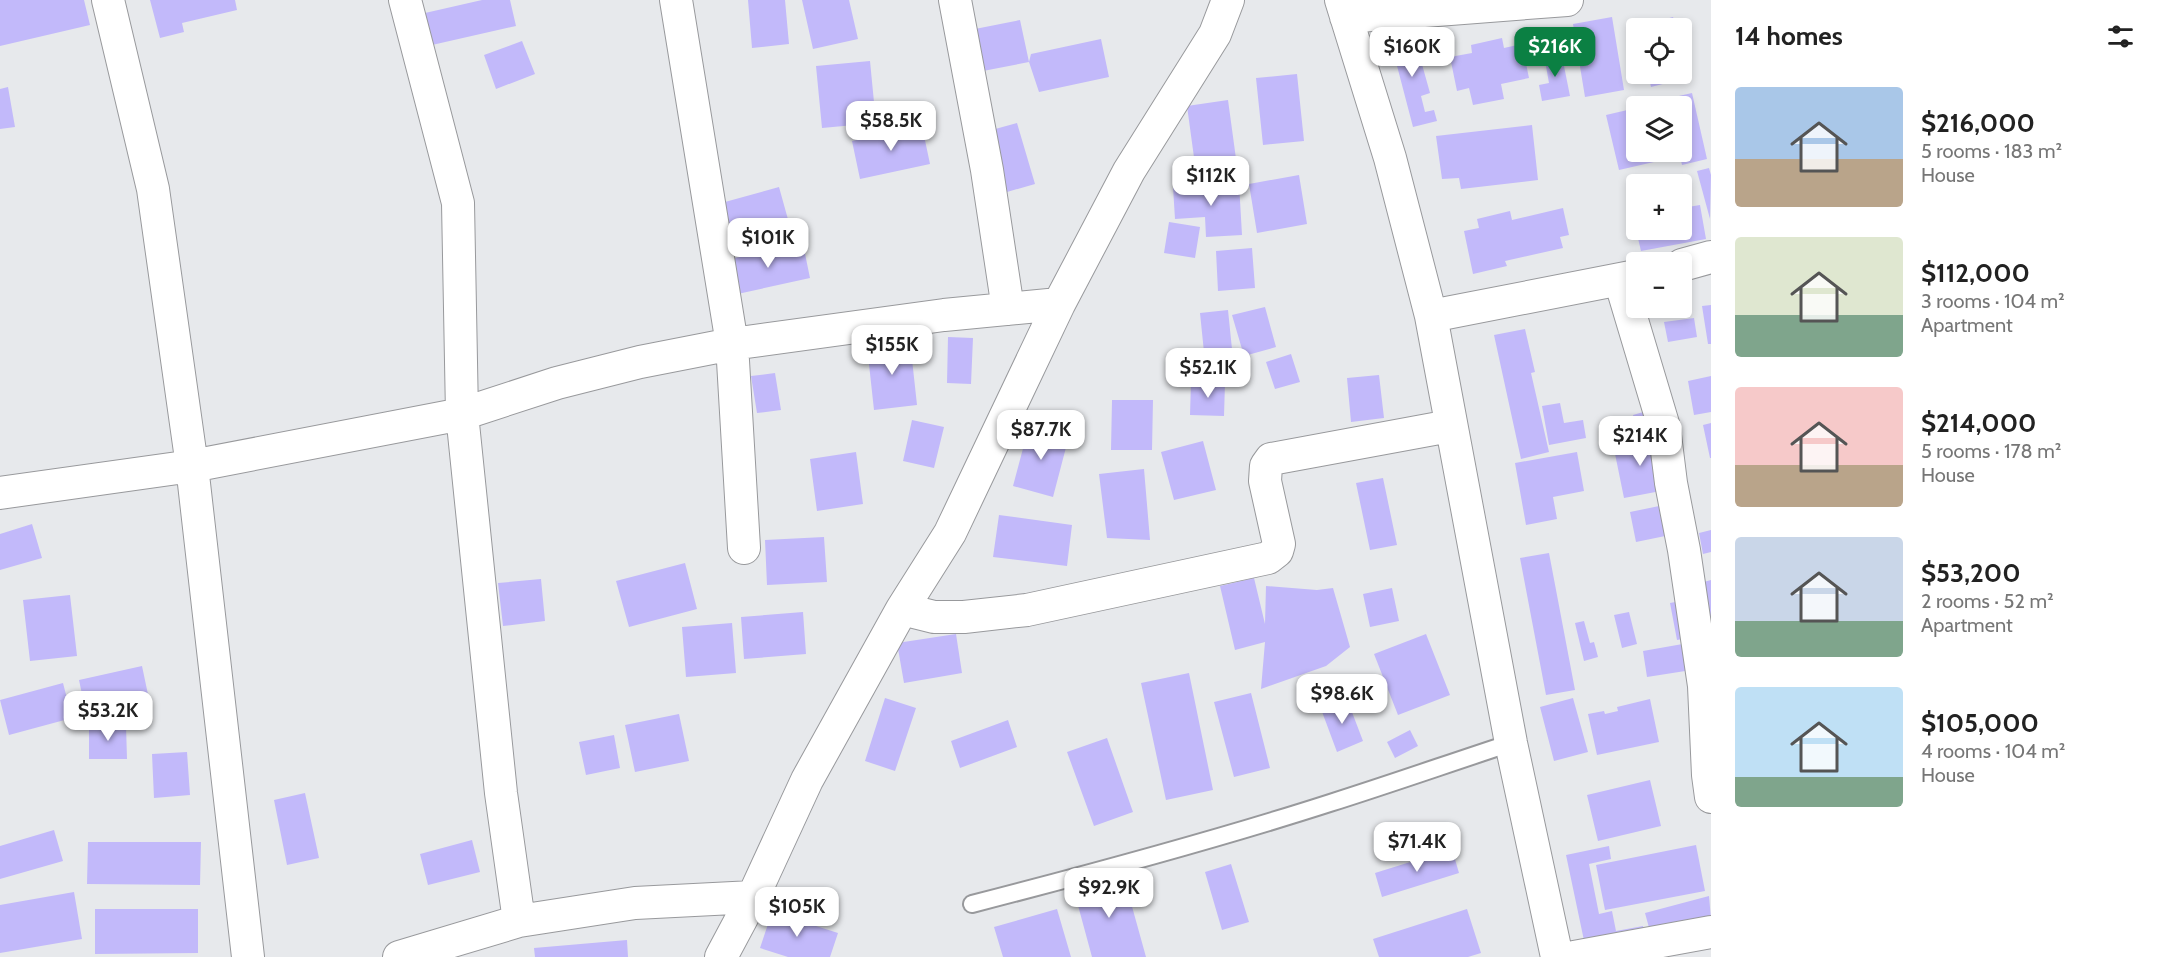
<!DOCTYPE html>
<meta charset="utf-8">
<style>
body{margin:0;font-family:Cabin,sans-serif;background:#f2f2f2;color:#222;height:100vh;display:flex;flex-direction:column;font-size:22px;white-space:nowrap}
*{box-sizing:border-box;margin:0}
p{font-size:20px;color:#767676}
.icon{flex:none;width:33px;height:33px;fill:none;stroke:currentColor;stroke-width:2;stroke-linecap:round;stroke-linejoin:round}
.map{position:relative;flex:1;overflow:hidden}
.details{display:flex;flex-direction:column;background:#fff;width:450px}
.details>*{flex:none}
.controls{position:absolute;left:1626px;top:18px;display:grid;gap:12px}
.controls a{display:grid;place-items:center;width:66px;height:66px;border-radius:6px;background:#fff;box-shadow:0 3px 9px #0003;font-size:30px}
.price{position:absolute;translate:-50% -51px;padding:0 14px;border-radius:12px;background:#fff;color:#222;font-size:20px;line-height:39px;filter:drop-shadow(0 2px 3px #0008)}
.price::after{content:'';position:absolute;left:50%;top:36px;width:18px;height:14px;margin-left:-9px;background:inherit;clip-path:polygon(0 0,100% 0,50% 100%)}
.price.on{background:#0b8043;color:#fff}
ul{padding:0;list-style:none}
li{display:flex;align-items:center;gap:18px;height:150px;padding:0 24px}
li span{display:grid;place-items:center;flex:none;width:168px;height:120px;border-radius:6px;color:#555}
li>.icon{margin-inline-start:auto}
span .icon{width:72px;height:72px;fill:#fffc;stroke-width:1}
li b{font-size:26px}
h2{display:flex;justify-content:space-between;align-items:center;height:72px;padding:0 24px;font-size:26px}
main{display:flex;flex:1;min-height:0}
.map>svg:first-child{display:block}
.building{fill:#c2b9fa}
.lines{fill:none;stroke-linecap:round;stroke-linejoin:round}
.service-casing{stroke:#98999c;stroke-width:20}
.minor-casing{stroke:#98999c;stroke-width:34}
.service{stroke:#fff;stroke-width:16}
.minor{stroke:#fff;stroke-width:32}
</style>
<main>
<div class="map">
<svg width="1711" height="957" viewBox="0 0 1711 957">
<rect width="100%" height="100%" fill="#e7e9ec"/>
<path class="building" d="M0,0H84L90,25L0,46Z
M150,0H235L237,10L182,23L184,32L160,38Z
M482,0H510L516,26L432,45L425,13Z
M748,0H785L789,44L752,48Z
M802,0H849L858,39L813,49Z
M1612,17L1624,90L1585,97L1573,24Z
M1673,17L1677,28H1632Z
M1020,20L1029,62L983,71L975,29Z
M1413,32L1430,93L1421,96L1425,112L1434,110L1437,121L1413,127L1390,39Z
M1502,38L1504,48L1522,44L1529,78L1501,84L1504,99L1473,105L1469,88L1457,91L1450,57L1472,53L1471,45Z
M1101,39L1109,77L1039,92L1029,62L1031,54Z
M522,41L535,74L496,89L484,55Z
M1682,48L1690,77L1651,87L1648,74H1682Z
M1561,51L1570,96L1542,101L1539,85L1549,83L1544,55Z
M870,61L876,123L822,128L816,66Z
M1297,74L1304,141L1263,145L1256,78Z
M8,87L15,127L0,129V89Z
M1692,93L1707,159L1682,165L1680,156L1619,170L1606,115L1636,108V152H1682V106H1650L1670,101V98Z
M1228,100L1237,166L1196,172L1187,106Z
M1017,123L1035,184L1007,192L988,131Z
M1532,125L1538,180L1461,189L1459,178L1442,179L1436,136Z
M922,126L930,164L860,179L852,141Z
M1709,168L1711,175L1710,219L1697,171Z
M1299,175L1307,224L1257,233L1249,184Z
M1239,183L1242,235L1206,237L1205,217L1175,219L1173,187Z
M779,187L789,223L725,242L714,205Z
M1700,205L1706,239L1641,251L1636,230H1682V208Z
M1563,208L1569,235L1560,237L1563,248L1505,261L1507,266L1473,274L1464,231L1479,228L1477,219L1510,211L1512,220Z
M1169,222L1200,227L1195,258L1164,253Z
M803,244L810,278L733,295L725,260Z
M1252,248L1255,288L1218,291L1216,251Z
M1711,305V344H1708L1702,306Z
M1265,307L1276,347L1244,356L1232,315Z
M1228,310L1233,359L1205,362L1200,313Z
M1694,318L1697,337L1668,342L1664,322Z
M1525,329L1535,372L1531,373L1549,452L1521,459L1494,335Z
M948,337L973,338L971,384L947,383Z
M910,341L917,405L874,410L867,346Z
M1291,354L1300,382L1275,389L1266,362Z
M775,373L781,410L757,413L751,376Z
M1379,375L1384,418L1351,422L1347,378Z
M1711,376V412L1694,415L1688,381Z
M1191,382L1225,383L1224,416L1190,415Z
M1112,400H1153L1152,450H1111Z
M1560,403L1564,423L1583,420L1586,438L1549,445L1542,406Z
M1650,410L1653,422L1636,427L1633,415Z
M912,420L944,427L934,468L903,461Z
M1711,423V458H1710L1703,425Z
M1029,426L1069,436L1053,497L1013,486Z
M1655,435L1666,490L1624,498L1613,444Z
M1203,441L1216,490L1174,500L1161,452Z
M856,452L863,504L817,511L810,459Z
M1577,452L1584,491L1553,497L1557,519L1526,525L1515,463Z
M1144,469L1150,540L1107,538L1099,474Z
M1383,478L1397,545L1370,550L1356,483Z
M1669,504L1675,534L1636,542L1630,512Z
M999,515L1072,525L1067,566L993,557Z
M32,524L42,558L0,570V534Z
M1711,530V552L1703,554L1699,533Z
M824,537L827,582L767,585L765,540Z
M1549,553L1575,690L1546,695L1520,558Z
M685,563L697,609L629,627L616,581Z
M1254,578L1265,624L1266,586L1317,590L1333,588L1350,647L1326,666L1261,689L1265,642L1235,650L1220,586Z
M541,579L545,621L503,626L498,583Z
M1711,580V623L1710,624L1700,583Z
M1392,588L1399,621L1370,627L1363,594Z
M70,595L77,656L30,661L23,600Z
M1686,600L1693,637L1677,640L1670,603Z
M803,612L806,654L744,659L741,617Z
M1629,612L1637,644L1622,648L1614,615Z
M1584,621L1590,643L1594,642L1598,657L1584,661L1575,623Z
M732,623L736,673L686,677L682,627Z
M956,634L962,673L904,683L897,643Z
M1426,634L1450,695L1398,715L1374,654Z
M1694,642L1698,669L1647,677L1643,651Z
M142,666L150,704L87,718L79,680Z
M1189,673L1213,790L1166,800L1141,683Z
M63,683L72,718L9,735L0,700Z
M1251,693L1270,768L1234,777L1214,702Z
M885,698L916,708L895,771L865,761Z
M1573,698L1588,752L1554,761L1540,707Z
M1347,699L1363,741L1337,752L1321,709Z
M1650,699L1659,742L1597,755L1588,714L1604,711L1605,714L1618,711L1617,707Z
M679,714L689,761L635,772L625,725Z
M1008,720L1017,747L960,768L951,741Z
M89,725H126L127,759H89Z
M1410,730L1418,746L1395,758L1387,742Z
M614,735L620,768L586,775L579,742Z
M1107,738L1133,812L1094,826L1067,752Z
M187,752L190,795L154,798L152,754Z
M1650,780L1661,826L1598,841L1587,795Z
M305,793L319,858L287,865L274,800Z
M54,830L63,861L0,879V846Z
M472,840L480,872L428,885L420,854Z
M88,842H201L200,885L87,884Z
M1696,845L1705,891L1605,910L1596,865Z
M1609,846L1611,859L1589,864L1599,914L1612,911L1616,931L1643,926L1645,937L1586,950L1566,855Z
M1452,849L1459,873L1382,897L1375,873Z
M1231,864L1249,922L1222,930L1205,872Z
M1123,874L1146,957H1092L1073,887Z
M74,892L82,939L0,953V905Z
M1709,896L1711,919L1651,935L1645,913Z
M95,909H198V953L95,954Z
M1057,909L1071,957H1003L994,927Z
M1467,909L1481,953L1468,957H1379L1373,939Z
M772,912L838,933L830,957H788L760,948Z
M627,940L628,957H535L534,948Z"/>
<g class="lines">
<g class="service-casing">
<path id="service" d="M972,904C1092,873 1212,841 1330,803C1390,784 1450,763 1511,743"/>
</g>
<g class="minor-casing">
<path id="minor" d="M108,0L153,189L192,466L248,957
M405,0L458,203L462,414L501,793L519,921
M676,0L732,344L744,548
M955,0L987,170L1008,309
M1341,0L1390,158L1431,316L1511,743L1557,957
M1346,17L1567,0
M1682,265L1711,257
M1620,280L1664,427L1671,483L1684,550L1704,686L1708,775L1711,797
M1431,316L1636,276
M0,493L192,466L462,414L557,383L640,362L732,344L944,315L1059,304
M902,609L934,617H964L1027,610L1268,558L1277,551L1279,544L1265,481L1266,466L1271,459L1450,426
M399,957L519,921L635,903L753,897
M721,957L753,897L807,780L902,609L950,533L1059,304L1129,171L1215,34L1228,0
M1574,957L1711,932"/>
</g>
<use href="#service" class="service"/>
<use href="#minor" class="minor"/>
</g>
</svg>
<div class="controls">
<a><svg class="icon" aria-label="locate" viewBox="0 0 24 24"><circle cx="12" cy="12" r="6"/><path d="M12 2v4M12 18v4M2 12h4M18 12h4"/></svg></a>
<a><svg class="icon" aria-label="layers" viewBox="0 0 24 24"><path d="M12 4l9 5-9 5-9-5zM3 14l9 5 9-5"/></svg></a>
<a>+</a>
<a>−</a>
</div>
<b class="price" style="left:1412px;top:78px">$160K</b>
<b class="price on" style="left:1555px;top:78px">$216K</b>
<b class="price" style="left:891px;top:152px">$58.5K</b>
<b class="price" style="left:1211px;top:207px">$112K</b>
<b class="price" style="left:768px;top:269px">$101K</b>
<b class="price" style="left:892px;top:376px">$155K</b>
<b class="price" style="left:1208px;top:399px">$52.1K</b>
<b class="price" style="left:1041px;top:461px">$87.7K</b>
<b class="price" style="left:1640px;top:467px">$214K</b>
<b class="price" style="left:1342px;top:725px">$98.6K</b>
<b class="price" style="left:108px;top:742px">$53.2K</b>
<b class="price" style="left:1417px;top:873px">$71.4K</b>
<b class="price" style="left:1109px;top:919px">$92.9K</b>
<b class="price" style="left:797px;top:938px">$105K</b>
</div>
<section class="details">
<h2>14 homes<svg class="icon" aria-label="filters" viewBox="0 0 24 24"><path d="M4 7h16M4 17h16"/><circle cx="9" cy="7" r="2"/><circle cx="15" cy="17" r="2"/></svg></h2>
<ul>
<li><span style="background:linear-gradient(#a9c7e8 60%,#b9a48a 0)"><svg class="icon" aria-label="home" viewBox="0 0 24 24"><path d="M3 11l9-7 9 7M6 9v11h12V9"/></svg></span><div><b>$216,000</b><p>5 rooms · 183 m²</p><p>House</p></div></li>
<li><span style="background:linear-gradient(#dfe7d0 65%,#7fa58c 0)"><svg class="icon" aria-label="home" viewBox="0 0 24 24"><path d="M3 11l9-7 9 7M6 9v11h12V9"/></svg></span><div><b>$112,000</b><p>3 rooms · 104 m²</p><p>Apartment</p></div></li>
<li><span style="background:linear-gradient(#f6c9c9 65%,#b9a48a 0)"><svg class="icon" aria-label="home" viewBox="0 0 24 24"><path d="M3 11l9-7 9 7M6 9v11h12V9"/></svg></span><div><b>$214,000</b><p>5 rooms · 178 m²</p><p>House</p></div></li>
<li><span style="background:linear-gradient(#c9d6e8 70%,#7fa58c 0)"><svg class="icon" aria-label="home" viewBox="0 0 24 24"><path d="M3 11l9-7 9 7M6 9v11h12V9"/></svg></span><div><b>$53,200</b><p>2 rooms · 52 m²</p><p>Apartment</p></div></li>
<li><span style="background:linear-gradient(#bfe0f5 75%,#7fa58c 0)"><svg class="icon" aria-label="home" viewBox="0 0 24 24"><path d="M3 11l9-7 9 7M6 9v11h12V9"/></svg></span><div><b>$105,000</b><p>4 rooms · 104 m²</p><p>House</p></div></li>
</ul>
</section>
</main>
